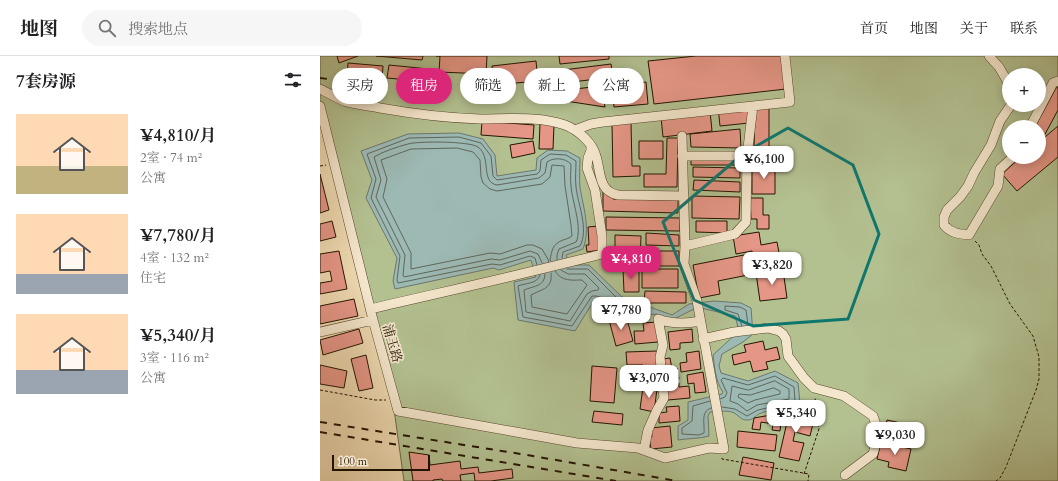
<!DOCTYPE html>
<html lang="zh">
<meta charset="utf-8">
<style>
body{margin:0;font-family:Cardo,"Noto Serif SC",serif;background:#f6f6f6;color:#202124;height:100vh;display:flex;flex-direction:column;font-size:15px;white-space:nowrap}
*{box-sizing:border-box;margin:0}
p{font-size:13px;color:#757577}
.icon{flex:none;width:22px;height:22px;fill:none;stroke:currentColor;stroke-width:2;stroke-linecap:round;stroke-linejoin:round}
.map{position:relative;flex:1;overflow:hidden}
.panel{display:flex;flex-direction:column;background:#fff;width:320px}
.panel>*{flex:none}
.top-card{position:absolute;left:12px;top:12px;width:380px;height:36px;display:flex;gap:8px}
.buttons{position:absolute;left:682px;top:12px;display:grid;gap:8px}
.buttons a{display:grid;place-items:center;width:44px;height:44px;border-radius:50%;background:#fff;box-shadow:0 2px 10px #0003;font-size:20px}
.scale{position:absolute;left:12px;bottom:10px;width:98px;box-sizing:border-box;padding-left:4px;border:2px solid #231400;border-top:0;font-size:11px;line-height:14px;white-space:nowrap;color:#231400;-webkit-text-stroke:3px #f4e6cc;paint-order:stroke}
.price{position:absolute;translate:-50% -34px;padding:0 9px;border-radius:8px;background:#fff;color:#222;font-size:13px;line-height:26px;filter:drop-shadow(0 1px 2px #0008)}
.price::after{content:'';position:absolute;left:50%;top:24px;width:12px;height:9px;margin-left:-6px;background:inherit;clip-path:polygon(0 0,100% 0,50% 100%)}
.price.current{background:#db2777;color:#fff}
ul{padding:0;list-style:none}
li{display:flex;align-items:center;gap:12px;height:100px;padding:0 16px}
li span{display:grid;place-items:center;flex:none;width:112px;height:80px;border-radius:0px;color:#555}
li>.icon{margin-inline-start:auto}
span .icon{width:48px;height:48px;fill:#fffc;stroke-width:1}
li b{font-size:17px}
h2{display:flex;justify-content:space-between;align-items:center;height:48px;padding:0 16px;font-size:17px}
.tag{padding:0 14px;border-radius:18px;background:#fff;box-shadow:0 2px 10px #0003;font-size:14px;line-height:36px}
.tag.current{background:#db2777;color:#fff}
header{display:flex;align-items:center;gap:24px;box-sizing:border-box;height:56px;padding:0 20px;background:#fff;border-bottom:1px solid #e0e0e0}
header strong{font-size:19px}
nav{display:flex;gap:22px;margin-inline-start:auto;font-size:14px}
.search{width:280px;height:36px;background:#f6f6f6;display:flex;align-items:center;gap:10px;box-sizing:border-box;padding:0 14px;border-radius:22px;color:#757577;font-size:15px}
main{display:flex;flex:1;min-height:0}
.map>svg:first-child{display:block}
.green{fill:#b3c090;stroke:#6b6a48;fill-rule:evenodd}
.water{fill:#9cb9b4;stroke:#6c776c}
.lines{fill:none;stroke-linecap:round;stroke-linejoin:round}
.shore{stroke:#60665a;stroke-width:1}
.building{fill:#e59686;stroke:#231400}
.minor-casing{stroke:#56452c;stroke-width:10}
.path{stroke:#231400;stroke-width:1;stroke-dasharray:3 2;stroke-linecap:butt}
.minor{stroke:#f4e6cc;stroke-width:9}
.rail{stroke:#231400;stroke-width:2;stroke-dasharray:7 7;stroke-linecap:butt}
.marked{fill:none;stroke:#0f766e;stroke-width:3;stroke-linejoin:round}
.labels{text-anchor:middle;stroke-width:3.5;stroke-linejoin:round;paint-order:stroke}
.street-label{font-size:13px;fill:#231400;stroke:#f4e6cc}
</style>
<header>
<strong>地图</strong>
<div class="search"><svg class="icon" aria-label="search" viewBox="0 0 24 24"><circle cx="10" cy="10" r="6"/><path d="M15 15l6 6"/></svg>搜索地点</div>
<nav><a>首页</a><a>地图</a><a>关于</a><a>联系</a></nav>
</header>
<main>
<section class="panel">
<h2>7套房源<svg class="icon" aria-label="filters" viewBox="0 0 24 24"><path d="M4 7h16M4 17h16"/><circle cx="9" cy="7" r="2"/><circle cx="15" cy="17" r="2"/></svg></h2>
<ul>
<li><span style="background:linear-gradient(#ffd9b3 65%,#c2b280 0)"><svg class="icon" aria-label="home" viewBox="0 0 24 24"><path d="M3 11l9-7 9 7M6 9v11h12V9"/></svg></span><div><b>¥4,810/月</b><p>2室 · 74 m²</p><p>公寓</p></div></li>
<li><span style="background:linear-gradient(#ffd9b3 75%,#9aa5b1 0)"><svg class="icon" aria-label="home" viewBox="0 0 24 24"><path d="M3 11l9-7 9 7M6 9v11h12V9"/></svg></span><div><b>¥7,780/月</b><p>4室 · 132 m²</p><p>住宅</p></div></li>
<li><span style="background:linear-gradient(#ffd9b3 70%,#9aa5b1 0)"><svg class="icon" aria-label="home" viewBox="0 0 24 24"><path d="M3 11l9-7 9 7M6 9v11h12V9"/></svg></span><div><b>¥5,340/月</b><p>3室 · 116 m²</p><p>公寓</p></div></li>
</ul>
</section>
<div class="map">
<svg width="738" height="425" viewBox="0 0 738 425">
<rect width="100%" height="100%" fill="#eed9b1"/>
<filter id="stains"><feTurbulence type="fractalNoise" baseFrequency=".005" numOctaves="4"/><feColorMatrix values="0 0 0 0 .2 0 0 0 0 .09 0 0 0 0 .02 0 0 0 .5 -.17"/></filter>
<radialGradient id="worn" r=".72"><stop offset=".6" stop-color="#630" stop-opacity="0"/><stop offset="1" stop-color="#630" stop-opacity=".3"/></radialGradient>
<path class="green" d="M0,0H738V425H84L71,332L0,58ZM689,19H719V49H689ZM689,71H719V101H689Z"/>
<path class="water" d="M139,77L163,83L175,99L177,120L216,114L217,102L228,94L247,95L260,102C260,111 259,121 260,131C263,151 271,172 263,193L246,199L249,209H269L302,241L352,259L369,248L394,245L421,247L431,252L433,278L423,286L402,298L399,310L401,317L428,325L455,315L478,327L480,347L476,353C464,352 450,353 439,358C435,360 433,364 428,364C421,365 418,358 412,356C405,354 397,356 390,356L388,360L389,380C379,383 369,382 358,384V370L368,364V346L402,338L403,336C395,325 395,312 393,299L419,275L415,260L381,252L372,254L352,264L337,258L326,259L275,243L255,275L198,264L194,226L216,221L211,204L179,214L173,212L75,233L73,225L77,202L46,142L52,124L41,95L88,78Z"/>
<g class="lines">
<path class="shore" d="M228,206L229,205L222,193L213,189H207L180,198L170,197L91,213V197L63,141L67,123L61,104L91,93L137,92L153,96L160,104L161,121L163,127L170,133L177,135L222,128L230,121L232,109L244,110L245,130L251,169L252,180C249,182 247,183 243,184C232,188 232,195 230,204L231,205
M222,207L218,198L210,195L180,204L171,203L84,221L83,219L85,199L56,141L61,124L54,101C64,95 77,91 88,88C98,85 149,85 158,91C172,101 160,126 177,129L219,122L225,117L227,106C234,101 245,102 251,108C251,116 250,123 251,130C252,145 263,173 256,186L239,193L237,199V204
M217,209L215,202L210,200L180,209L172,208L78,227L77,224L80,200L51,142L56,123L47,98L89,82L139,81L161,87L171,100L173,120L177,124L217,118L220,115L221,104L230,98L246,99L256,105C256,113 255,122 256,131C258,149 269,173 260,190L243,196L242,202
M231,217C233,233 222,233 211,239L212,251L247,258L267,229L262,224C252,224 242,226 235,215
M225,218C225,231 213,230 204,234L206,256L250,265L267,238L272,235L278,234L279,232L265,218H248L241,214
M220,219C218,228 205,227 198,230L203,261L252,270L272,240H276L295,245H297V242L268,213H247
M422,270L418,258L405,254V250L420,251L426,254L428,269
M455,325L469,333V343L437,349L427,355L418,348L410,345L412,330L428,334Z
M454,332L460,335V338L435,344L428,347L418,341L419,338L430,339Z
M400,343L405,341L407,337L401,324L403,322L428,329L455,320L474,331L475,346L473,348H465L438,354L427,360L415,353L402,351
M390,345L373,350L372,365L362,372V378L379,379L384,377C385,368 380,356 391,352"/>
</g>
<path class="building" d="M17,0H38L19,7Z
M56,0H103L102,4Z
M116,0H167L166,18L119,16L120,0Z
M239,0H289V3L240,8Z
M376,0H461L466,33L334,48L328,5Z
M216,5L218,25L174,29L172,10Z
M28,7L63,10L62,24L27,21Z
M291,8L293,21L244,27L243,14Z
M69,9L109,13L108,26L67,22Z
M326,26L328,48L294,51L292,29Z
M289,29L291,44L284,45L285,51L239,44L238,35Z
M738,31V54L723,82L719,80V71H715L736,32Z
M427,48L429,67L400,70L398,51Z
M435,51H449V110H434V98H440V93H434Z
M390,55L392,75L343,81L341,61Z
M162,65L214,69L213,83L161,79Z
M311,67L312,110H320V120L293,121L292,68Z
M220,68L234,69L233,93H219Z
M738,70V101L697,135L682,118L701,101H719V86Z
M420,73L421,92L371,91L370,78Z
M347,82H358L357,131H324V118H346Z
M213,85L215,97L192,102L190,89Z
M319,85H343V103H319Z
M371,96H421V109H371Z
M432,110H455V138H432Z
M373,111L420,112V122L373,121Z
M0,118L9,154L0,157Z
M374,124L420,126V136L373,134Z
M283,136H293V143L358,144V157L283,155Z
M372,140L420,141L419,163L372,162Z
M430,142H443V159H449V173H437V163H431Z
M286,161L360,162V175L286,174Z
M12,165L16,181L0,185V168Z
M376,165H407V177L376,176Z
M279,170L281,194L267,196L266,189H269L268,171Z
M439,176L441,189L457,186L461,207L435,211L432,195L416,198L413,180Z
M326,177L359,179V190L326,189Z
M295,179L321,180L320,209L295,208L296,197L301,198L302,193H295Z
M19,195L27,233L0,238V227L12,225L10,215L0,217V198Z
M324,195H359V210H324Z
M429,198L433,218L398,225L400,238L379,242L373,209Z
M303,213H319V236H304Z
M322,213H358V232H322Z
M463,214L467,242L440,245L436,217Z
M325,235L366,236V247H324Z
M34,243L38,260L0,268V250Z
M306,260L313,285L296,290L289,264Z
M337,266L338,286L315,288L314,275H324L323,267Z
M39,273L43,287L3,299L0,284Z
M372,273L373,286L360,287V293L350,294L348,276Z
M443,285L445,294L457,291L460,303L446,306L448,313L433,316L430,305L414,309L412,299L426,296L424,289Z
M337,295L338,326H323V309H307L306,296Z
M379,295L381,313L361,316L360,307L367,306L366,297Z
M46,299L53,332L39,335L31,303Z
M350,302L352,313L357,312L359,323L346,325L343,303Z
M0,309L27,315L24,332L0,328Z
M272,310L297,312L294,347L270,345Z
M383,316L386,336L375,337L374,327L368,328L367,319Z
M359,327V331L369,330L370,342L348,344L346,329Z
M323,331L337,333L334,356L320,353Z
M359,350L360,365L339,367V357L347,356L346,351Z
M470,353L495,359L490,380L475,376L473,385L484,387L479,405L459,401Z
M274,355L303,358L302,369L272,366Z
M462,357L460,375L452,374L453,368L441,366L440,374L432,373L434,362Z
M567,364L595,370L591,388L563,381Z
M350,370L352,391L331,393L329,381H332L331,372Z
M418,375L457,379L455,395L417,391Z
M561,386L591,393L586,415L568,411L569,406L557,403Z
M89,396L109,399L110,409L140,405L141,413L158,411L159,417L192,413L193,422L171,425H155L154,417L140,419L141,425H123L122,423L113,424V425H93Z
M423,401L454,407L451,424L419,419Z"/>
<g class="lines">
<g class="minor-casing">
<path id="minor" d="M669,0L679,11L689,28
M0,33C9,37 18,43 27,46C38,49 50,50 60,52C94,58 126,62 160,63C187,63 220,60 245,69C258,74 272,86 276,100C281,116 278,135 298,139L364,140
M691,49L680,65L671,89L654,117L648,130L640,141L627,154L624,161V169C631,177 638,178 649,179L678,130L680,113L693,101
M0,50L53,264L78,355L257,387L318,392L345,402L389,392L404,393L377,245L364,208L365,190L362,80
M710,71L733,27L738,25
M255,74L271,68L283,66L433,50
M362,100H427
M365,190L415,178L426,166L427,100L433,50L470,46L465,0
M50,253C127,235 205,218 282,198V180L275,134L267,112L268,102L272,92
M0,276L53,264
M383,283L414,276L448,272L459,275L463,278L466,283L468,300L484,322L494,332L524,340L553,360L559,377L553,398L525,419
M324,394L328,374L337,354L344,342L340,301L343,289L338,263C352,268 366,268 380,265"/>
</g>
<path class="path" d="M0,110L6,109
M655,185L659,189L662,198L671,210L690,248L713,280L719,301V323L716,334L686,411L680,422L676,425
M0,334L55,344H66
M402,402V403L489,418L488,425
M484,418L499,373L496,354L495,341"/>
<use href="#minor" class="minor"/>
<path class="rail" d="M0,22L16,24
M0,366L207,399L357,425
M0,376L296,425"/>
</g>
<path class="marked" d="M468,72L533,109L559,178L528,263L433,270L374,244L343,166L424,97Z"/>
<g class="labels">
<g class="street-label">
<text transform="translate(73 287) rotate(74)" y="5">浦玉路</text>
</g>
</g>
<rect width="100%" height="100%" filter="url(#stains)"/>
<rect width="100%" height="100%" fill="url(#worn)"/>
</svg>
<div class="buttons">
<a>+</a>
<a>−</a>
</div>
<div class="scale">100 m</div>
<b class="price" style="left:444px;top:124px">¥6,100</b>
<b class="price current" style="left:311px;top:224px">¥4,810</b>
<b class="price" style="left:452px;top:230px">¥3,820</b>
<b class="price" style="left:301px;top:275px">¥7,780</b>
<b class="price" style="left:329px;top:343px">¥3,070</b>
<b class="price" style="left:476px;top:378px">¥5,340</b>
<b class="price" style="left:575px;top:400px">¥9,030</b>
<div class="top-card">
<a class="tag">买房</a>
<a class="tag current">租房</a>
<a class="tag">筛选</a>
<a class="tag">新上</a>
<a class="tag">公寓</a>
</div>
</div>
</main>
